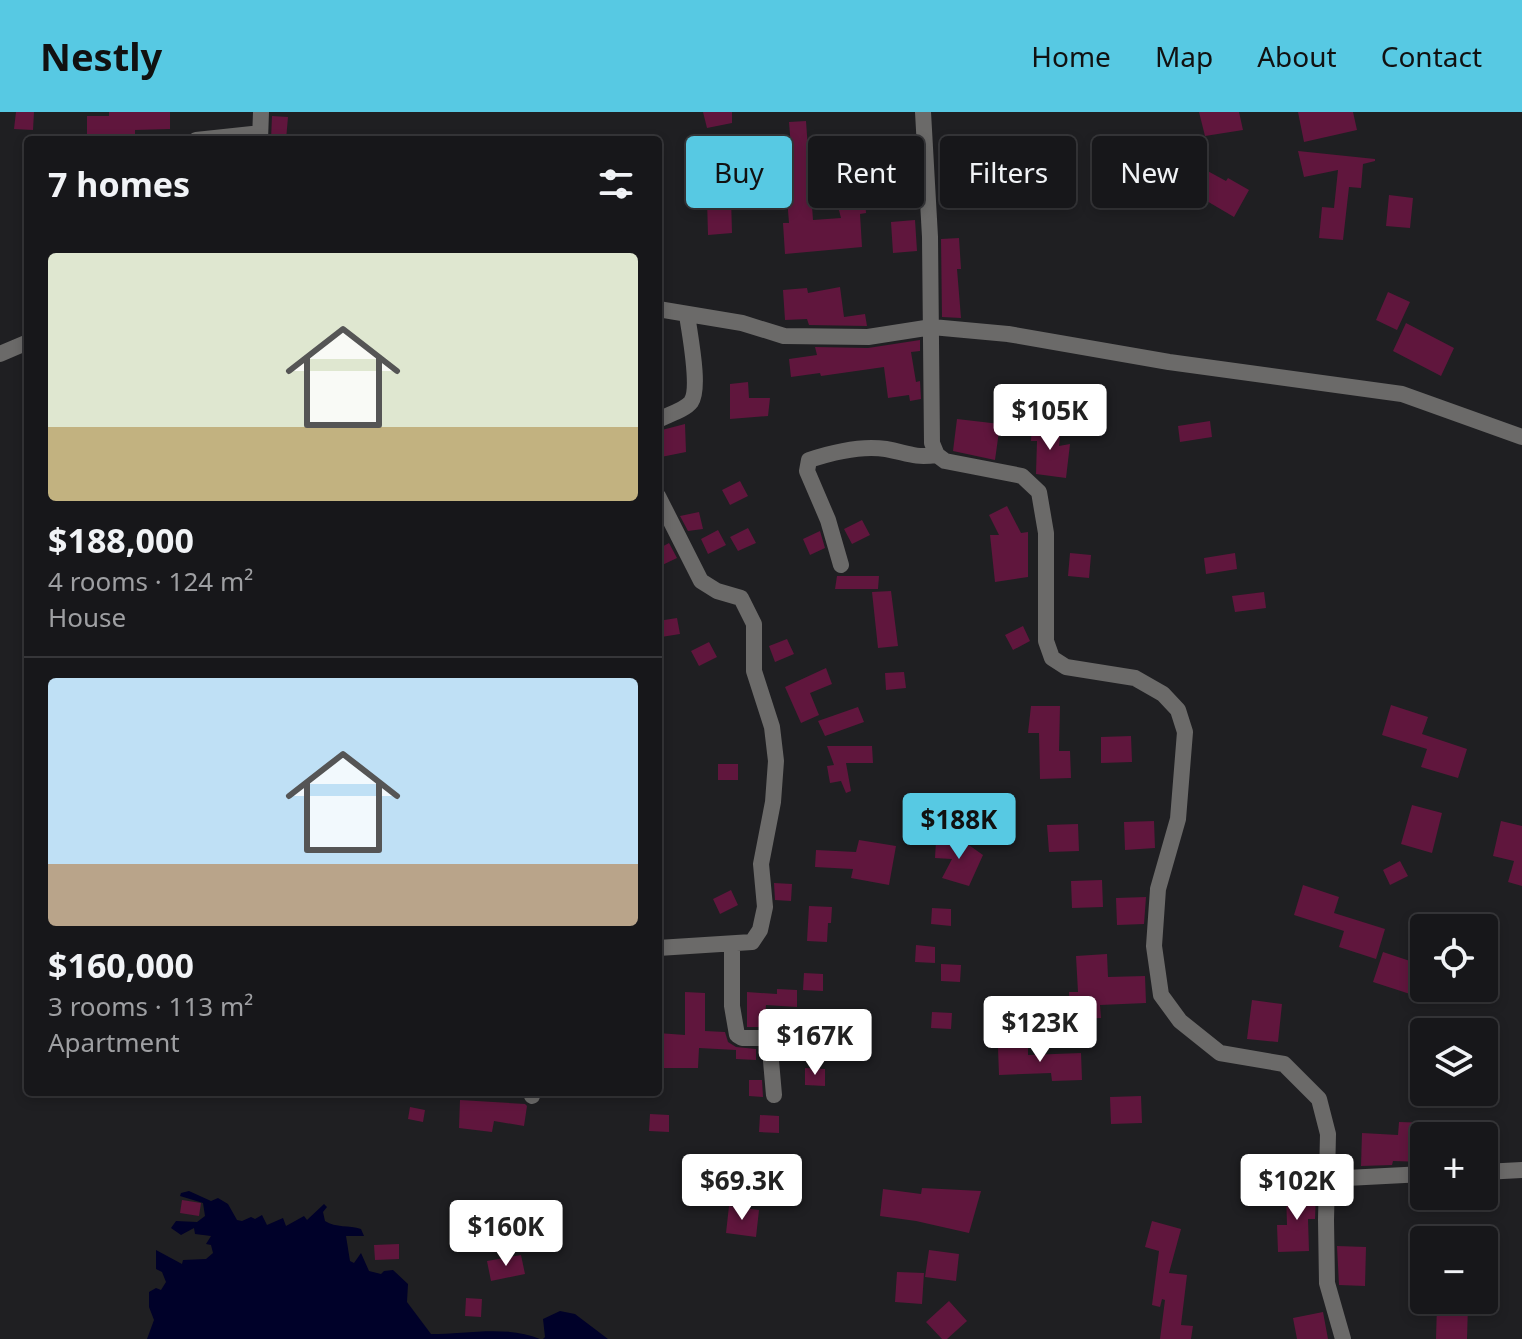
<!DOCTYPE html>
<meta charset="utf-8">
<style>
body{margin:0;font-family:"Noto Sans",sans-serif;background:#242427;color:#f1f3f6;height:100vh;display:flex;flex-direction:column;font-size:30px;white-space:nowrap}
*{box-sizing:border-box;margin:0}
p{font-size:26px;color:#9e9fa2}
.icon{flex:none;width:44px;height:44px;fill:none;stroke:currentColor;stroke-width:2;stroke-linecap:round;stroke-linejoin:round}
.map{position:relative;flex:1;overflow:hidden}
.side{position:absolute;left:24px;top:24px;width:638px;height:960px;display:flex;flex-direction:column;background:#17171a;border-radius:8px;box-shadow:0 4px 12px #0003,0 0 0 2px #363639}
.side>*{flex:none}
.banner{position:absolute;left:686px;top:24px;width:716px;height:72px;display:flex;gap:16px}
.fabs{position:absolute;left:1410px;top:802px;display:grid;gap:16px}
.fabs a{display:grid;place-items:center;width:88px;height:88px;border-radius:8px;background:#17171a;box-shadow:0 4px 12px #0003,0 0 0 2px #363639;font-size:40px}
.price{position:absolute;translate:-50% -68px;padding:0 18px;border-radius:8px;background:#fff;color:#222;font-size:26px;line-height:52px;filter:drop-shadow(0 2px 4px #0008)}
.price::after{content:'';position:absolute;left:50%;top:48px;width:24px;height:18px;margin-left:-12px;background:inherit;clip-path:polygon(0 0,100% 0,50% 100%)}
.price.active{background:#57c9e3;color:#111}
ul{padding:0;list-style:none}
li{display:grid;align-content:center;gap:16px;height:424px;padding:0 24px}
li+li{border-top:2px solid #363639}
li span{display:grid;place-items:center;height:248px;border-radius:8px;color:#555}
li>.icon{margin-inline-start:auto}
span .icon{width:144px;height:144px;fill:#fffc;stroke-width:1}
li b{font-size:34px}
h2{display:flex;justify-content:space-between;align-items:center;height:96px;padding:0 24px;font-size:34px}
.tag{padding:0 28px;border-radius:8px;background:#17171a;box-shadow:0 4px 12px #0003,0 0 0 2px #363639;font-size:28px;line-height:72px}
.tag.active{background:#57c9e3;color:#111}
header{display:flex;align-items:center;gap:48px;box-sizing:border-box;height:112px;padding:0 40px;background:#57c9e3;color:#111}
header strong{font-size:38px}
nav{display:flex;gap:44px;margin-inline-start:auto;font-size:28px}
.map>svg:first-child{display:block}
.water{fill:#000129}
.building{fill:#60163d}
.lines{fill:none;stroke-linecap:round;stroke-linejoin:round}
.minor{stroke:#6b6a69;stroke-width:16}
</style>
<header>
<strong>Nestly</strong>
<nav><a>Home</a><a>Map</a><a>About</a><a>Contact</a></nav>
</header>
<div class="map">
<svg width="1522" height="1227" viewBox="0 0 1522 1227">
<rect width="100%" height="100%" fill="#1f1f22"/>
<path class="water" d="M189,1079L211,1089L218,1086L228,1092L237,1108L242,1109L251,1105L255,1107L262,1103L267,1113L283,1106L286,1114L304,1104L307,1108L324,1092L327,1095L323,1100L325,1109C336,1116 349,1113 361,1117L364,1124H346L350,1149L354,1151L361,1141L369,1159L381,1162L384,1159L393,1158L408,1172L407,1190L431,1222C465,1222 508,1213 540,1227H147L154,1208L149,1195V1180L156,1176L161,1178L166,1170L162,1160L156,1157V1138L182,1152L183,1148L206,1147L213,1141L211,1133L206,1132L211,1124L195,1122L194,1116L181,1123L171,1116L176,1109L197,1110L205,1104L203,1091L180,1084L181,1081Z
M560,1199L575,1202L608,1227H543L545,1225L543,1207Z"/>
<path class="building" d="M16,0H34L33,18L14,17Z
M109,0H170V17L135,18V28H87V4H109Z
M703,0H732V11L707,16Z
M1199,0H1239L1243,18L1205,24Z
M1298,0H1353L1357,18L1304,30Z
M272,4L288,5L286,28H271Z
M806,9L813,108L841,106L824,39L843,37L845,76L864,72L866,101L860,102L862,135L785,142L783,111H789L785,61H793L789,10Z
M1298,39L1375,47V49L1363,52L1361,76L1349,75L1343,128L1319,126L1322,95L1334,96L1338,58L1304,65Z
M730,49L732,121L708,123L706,51Z
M1191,50L1226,69L1228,66L1249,78L1234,105L1200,85L1198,89L1177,77Z
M1146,57L1174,69L1165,91L1136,79Z
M1389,83L1413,86L1410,116L1386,114Z
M915,108L917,139L893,141L891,110Z
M959,126L961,157H957L961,206L942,205L941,127Z
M840,175L844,205L865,202L867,214L809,213L807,207L785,208L783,178L807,176L808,181Z
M1388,180L1410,190L1397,218L1376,208Z
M1406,211L1454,236L1441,264L1393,239Z
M920,228V239L911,240L916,270L920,269L921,287L910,289L909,283L888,286L884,255L821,264L820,261L791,265L789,247L817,243L815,235L868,236Z
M748,270L749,286H770L768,304L730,307V272Z
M957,307L1000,312L995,348L953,339Z
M1210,309L1212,325L1180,330L1178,314Z
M685,312L686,340L661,345L658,319Z
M1032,313L1061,317L1059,334L1070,332L1066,366L1036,362L1037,329H1031Z
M740,369L748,384L730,393L722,378Z
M1007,394L1021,421L1028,420V465L995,470L990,423H999L989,403Z
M699,400L703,417L688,419L680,404Z
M862,408L870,423L852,432L844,417Z
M748,416L756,431L738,439L730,425Z
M718,418L726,433L708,442L701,427Z
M820,419L825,436L810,443L803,427Z
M669,431L677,446L658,455V437Z
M1070,441L1091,443L1089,466L1068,464Z
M1235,441L1237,457L1206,462L1204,446Z
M837,464H879L878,477H835Z
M891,479L898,534L878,536L872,480Z
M1264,480L1266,496L1235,500L1232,484Z
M677,506L680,522L661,525L658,509Z
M1023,514L1030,529L1013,538L1005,523Z
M787,527L794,542L775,550L769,534Z
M709,530L717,545L699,554L691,539Z
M826,556L832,572L810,581L819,603L801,611L785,575Z
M904,560L906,576L886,578L885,561Z
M1391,593L1428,605L1422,622L1467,637L1458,666L1421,655L1427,637L1382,623Z
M1031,594H1060L1059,639H1070L1071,666L1040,667L1039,621H1028Z
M858,595L864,610L825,624L818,609Z
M1131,624L1132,650L1101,651V625Z
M827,634H872L873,651H846L851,679L846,681L841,669L830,671L827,654L834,653Z
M718,652H738V668H718Z
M1412,693L1442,701L1432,741L1401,732Z
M1154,709L1155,736L1125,738L1124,710Z
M1501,709L1522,714V774L1508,770L1514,749L1493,744Z
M1078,712L1079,739L1049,740L1047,713Z
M859,728L896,734L889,773L851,766L853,757L815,755L816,738L856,740Z
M936,729L966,731L983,743L969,774L942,766L952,747L935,746Z
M1400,749L1408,764L1390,773L1383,758Z
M1102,768L1103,795L1072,796L1071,769Z
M774,771L792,772L791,789L775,788Z
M1303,773L1339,785L1334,801L1385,817L1376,847L1339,835L1344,819L1294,803Z
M731,778L738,793L720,802L713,787Z
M1146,785L1144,812L1117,813L1116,786Z
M809,794L832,795L831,811H828L827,830L807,829Z
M932,796L951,797V814L931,812Z
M916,833L935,835V851L915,850Z
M1383,840L1419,852L1410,882L1373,870Z
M1107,842L1108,865L1145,864L1146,891L1100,893L1101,906L1070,907L1069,880H1078L1076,844Z
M941,852L961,853L960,870L941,869Z
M804,861L823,862V879L803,878Z
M777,877L797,878V895L766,893L764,915H747V880L777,882Z
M685,880L705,881V919L725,920L728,930L736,935L756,937V948L736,947V938L699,936L698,956H658V921L685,923Z
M1252,888L1282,892L1278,930L1247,927Z
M932,900L952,901L951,917L931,916Z
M1028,935V943L1081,941L1082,968L1052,969L1051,961L999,963L998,936Z
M805,956L825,957V974L805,973Z
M749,968H762L763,985L749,984Z
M1141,984L1142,1011L1111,1012L1110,985Z
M460,988L525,992L527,994L524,1014L494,1009L492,1020L459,1016Z
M410,995L425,998L423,1010L408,1007Z
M650,1002L669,1003V1020L649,1019Z
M760,1003L779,1004V1021L759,1020Z
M1399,1010L1430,1011L1429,1024H1424V1050L1393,1049L1392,1053L1361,1054L1362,1021L1398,1023Z
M922,1076L981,1079L969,1121L916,1109L880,1104L883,1077L921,1082Z
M1316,1080L1315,1107H1308L1309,1139L1278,1140L1277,1113H1287L1286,1081Z
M182,1088L201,1091L199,1104L180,1101Z
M729,1094L759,1098L756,1125L726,1121Z
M1152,1109L1181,1117L1169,1161L1187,1163L1181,1213L1193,1214L1191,1227H1160L1165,1188L1162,1187L1160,1195L1152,1193L1159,1139L1145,1135Z
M399,1132V1147L375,1148L374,1133Z
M1337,1134L1366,1135L1365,1174L1339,1173Z
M929,1138L959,1142L956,1169L925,1165Z
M521,1143L525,1162L491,1169L487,1149Z
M897,1160L924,1161L922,1192L895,1190Z
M466,1186L482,1187L481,1205L465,1204Z
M949,1189L967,1209L947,1227H942L926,1210Z
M1437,1192L1468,1193L1467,1227H1436Z
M1323,1200L1328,1227H1297L1293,1206Z"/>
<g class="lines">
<path class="minor" d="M923,0L930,125L932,331L937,343L945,349L1022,364L1039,380L1046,421V529L1052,546L1066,555L1135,566L1163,582L1178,598L1185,620L1178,707L1158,777L1154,834L1161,883L1180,909L1220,941L1284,952L1319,987L1328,1022L1326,1108L1327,1171L1343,1227
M196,28L260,21
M260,28L261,0
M658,197L742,211L784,224L868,225L932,215L1008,222L1169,250L1402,282L1522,325
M0,242L28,230
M658,308C667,303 685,298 691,290C701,276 689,220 687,202
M658,384L701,469L717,479L741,486L754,512V559L772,615L776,649L773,690L761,752L765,795L760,818L752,830L658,836
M841,453L828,408L807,359L809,348C833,340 861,333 886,337C908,341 912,346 937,343
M732,833V894L737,923L742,926H769L774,983
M532,984L533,980
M1484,1060L1522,1058
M1327,1067L1424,1062"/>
</g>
</svg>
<div class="fabs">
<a><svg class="icon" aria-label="locate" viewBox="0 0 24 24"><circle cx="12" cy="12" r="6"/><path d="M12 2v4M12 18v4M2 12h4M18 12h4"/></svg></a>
<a><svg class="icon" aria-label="layers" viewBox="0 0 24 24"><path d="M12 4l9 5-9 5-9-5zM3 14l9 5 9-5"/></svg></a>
<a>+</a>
<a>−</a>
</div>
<b class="price" style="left:1050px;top:340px">$105K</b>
<b class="price active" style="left:959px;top:749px">$188K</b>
<b class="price" style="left:1040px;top:952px">$123K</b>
<b class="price" style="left:815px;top:965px">$167K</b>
<b class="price" style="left:742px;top:1110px">$69.3K</b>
<b class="price" style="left:1297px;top:1110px">$102K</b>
<b class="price" style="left:506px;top:1156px">$160K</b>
<div class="banner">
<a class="tag active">Buy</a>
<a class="tag">Rent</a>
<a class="tag">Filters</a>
<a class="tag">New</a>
</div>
<section class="side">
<h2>7 homes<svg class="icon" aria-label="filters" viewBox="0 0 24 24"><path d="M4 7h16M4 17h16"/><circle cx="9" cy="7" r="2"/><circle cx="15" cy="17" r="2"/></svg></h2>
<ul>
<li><span style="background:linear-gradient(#dfe7d0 70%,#c2b280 0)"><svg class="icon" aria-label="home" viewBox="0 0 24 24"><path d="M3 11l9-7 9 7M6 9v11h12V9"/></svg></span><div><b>$188,000</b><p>4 rooms · 124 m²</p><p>House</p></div></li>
<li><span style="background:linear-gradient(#bfe0f5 75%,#b9a48a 0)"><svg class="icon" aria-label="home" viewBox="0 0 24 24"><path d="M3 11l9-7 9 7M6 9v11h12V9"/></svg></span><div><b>$160,000</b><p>3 rooms · 113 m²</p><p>Apartment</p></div></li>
</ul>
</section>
</div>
